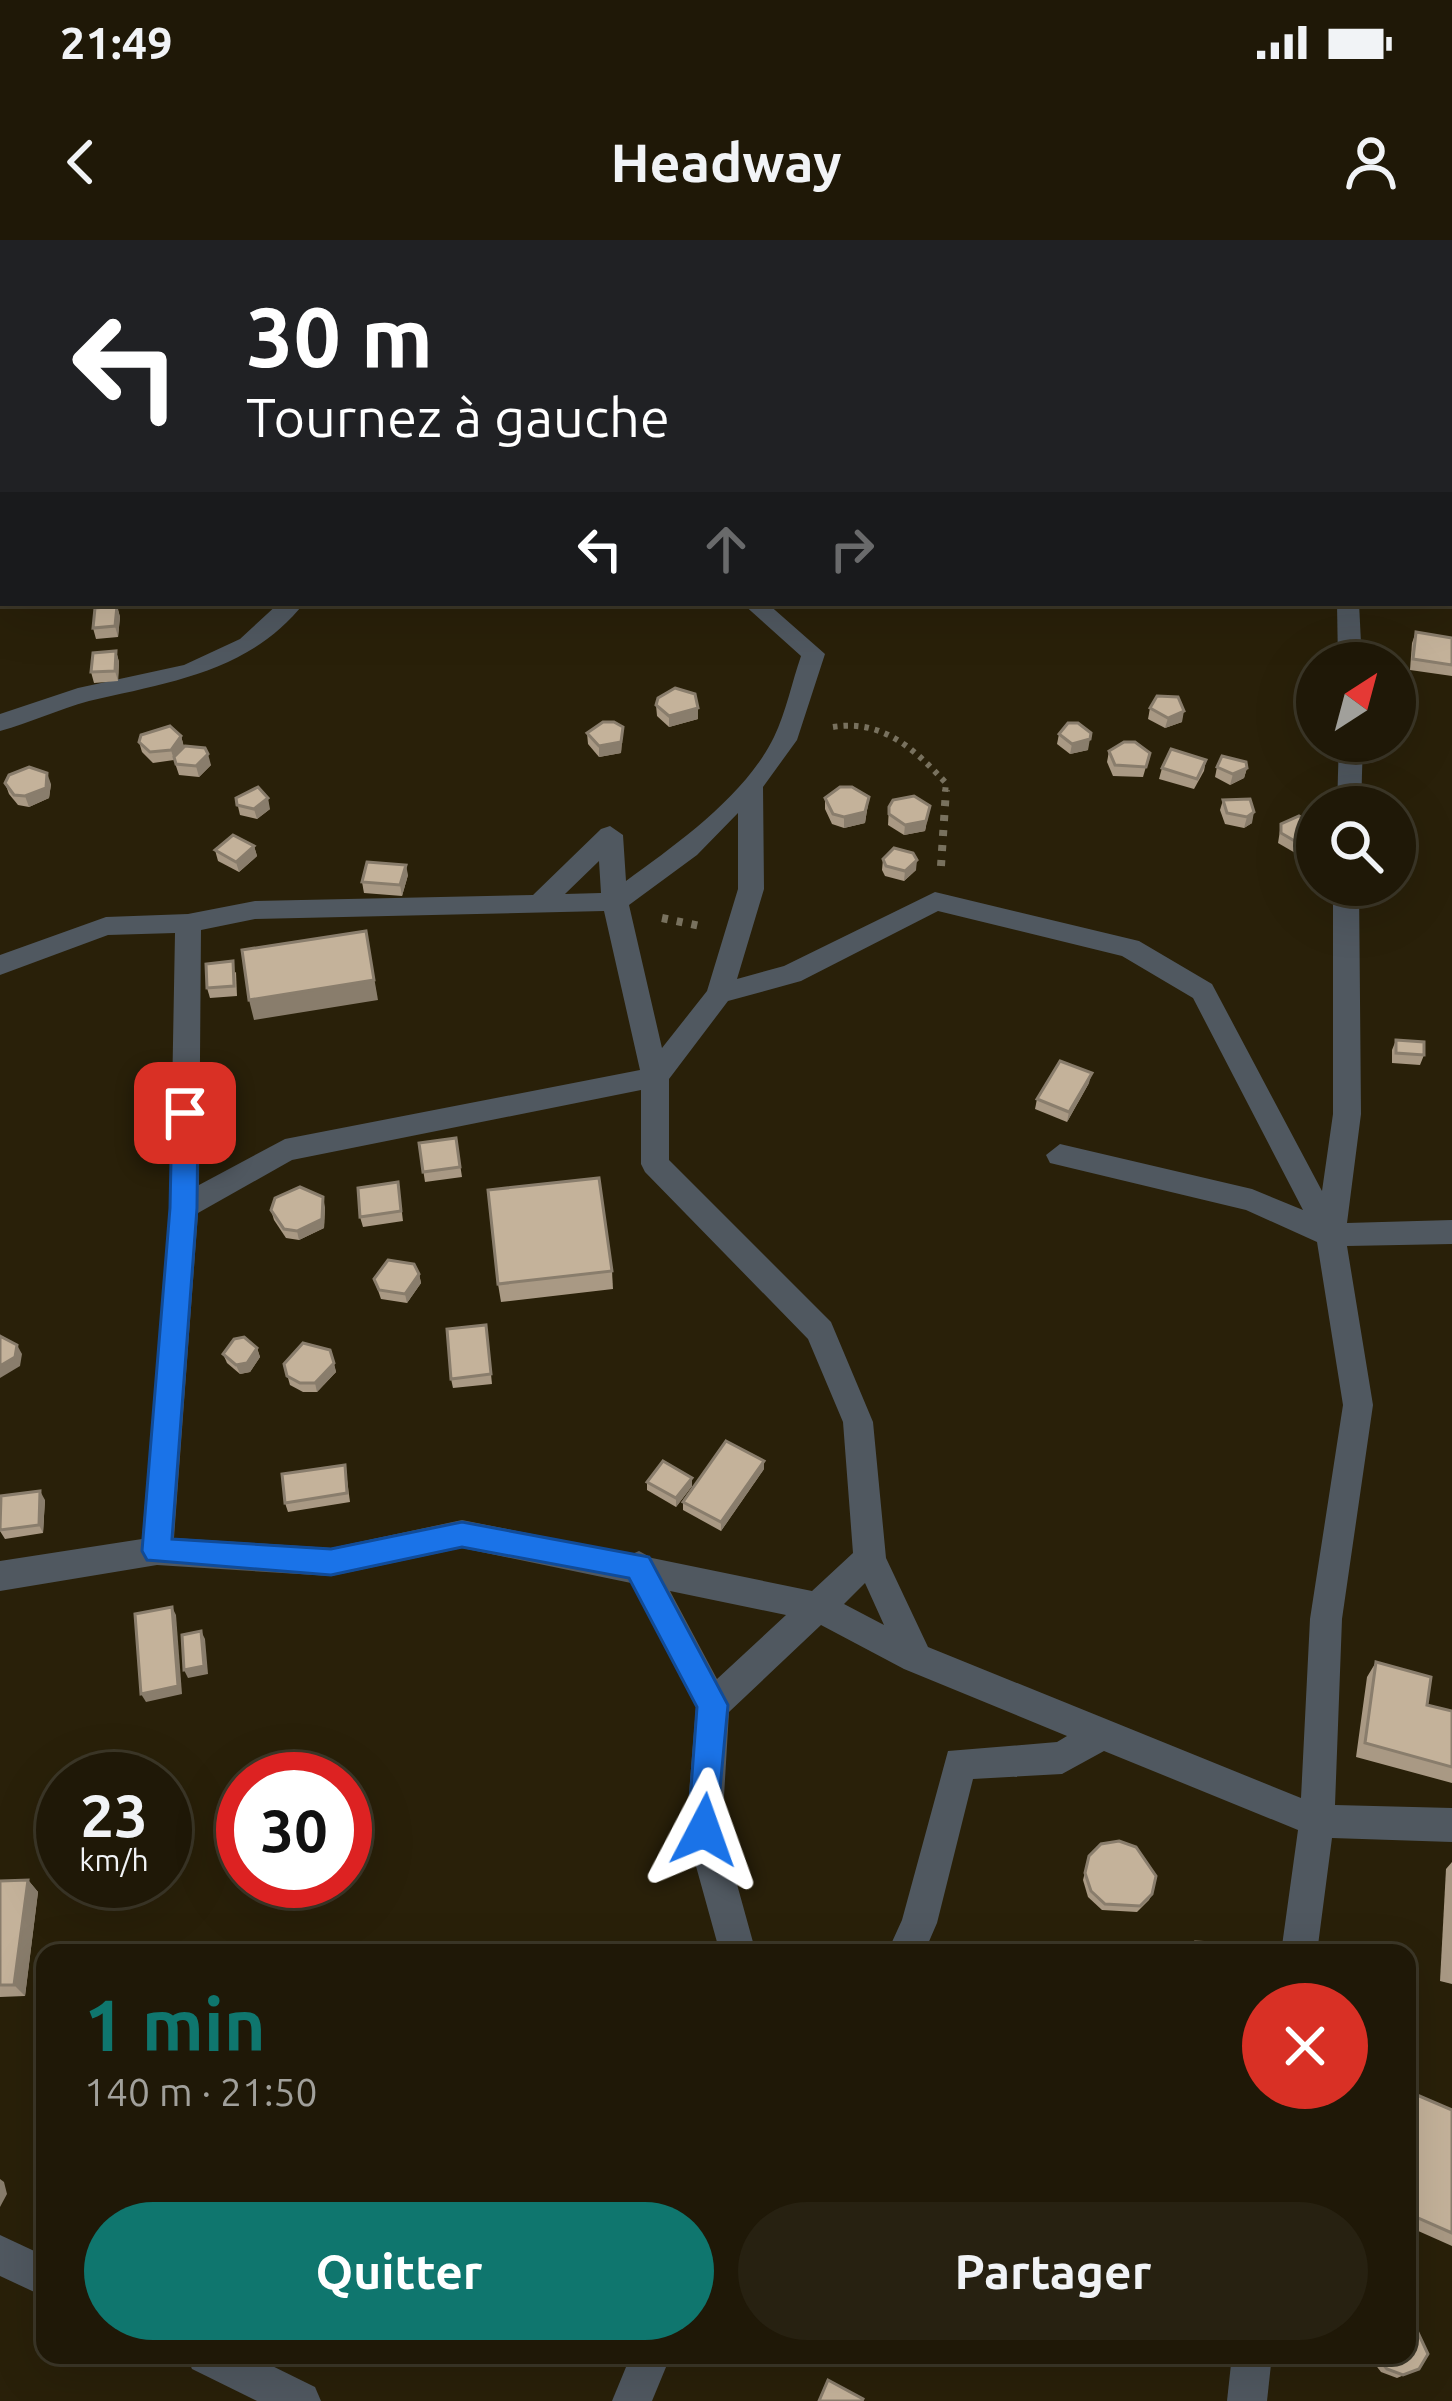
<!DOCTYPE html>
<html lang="fr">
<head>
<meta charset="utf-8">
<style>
	body { margin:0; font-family:Ubuntu,sans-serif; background:#272111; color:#f1f3f6; height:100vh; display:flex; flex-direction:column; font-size:45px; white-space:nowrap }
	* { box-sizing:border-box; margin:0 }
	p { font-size:39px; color:#a1a09b }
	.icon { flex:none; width:66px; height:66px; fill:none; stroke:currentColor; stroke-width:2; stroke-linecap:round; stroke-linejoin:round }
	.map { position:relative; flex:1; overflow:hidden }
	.drawer { position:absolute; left:36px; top:1704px; width:1380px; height:420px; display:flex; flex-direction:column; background:#1f1807; border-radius:24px; box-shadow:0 12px 48px #0002,0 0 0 3px #3c3728 }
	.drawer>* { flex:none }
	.top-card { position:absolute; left:0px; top:0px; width:1452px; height:366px; box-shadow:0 12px 48px #0002,0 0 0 3px #3c3728; background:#202124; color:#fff; overflow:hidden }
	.needle { width:78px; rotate:36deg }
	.fabs { position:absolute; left:1296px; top:402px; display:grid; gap:24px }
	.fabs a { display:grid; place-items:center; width:120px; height:120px; border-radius:50%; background:#1f1807; box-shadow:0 12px 48px #0002,0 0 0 3px #3c3728; font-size:60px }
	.speed { position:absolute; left:36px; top:1512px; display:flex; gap:24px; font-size:60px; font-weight:700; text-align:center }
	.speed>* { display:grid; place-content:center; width:156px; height:156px; border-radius:50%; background:#1f1807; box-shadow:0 12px 48px #0002,0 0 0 3px #3c3728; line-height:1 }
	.speed small { font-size:30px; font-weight:400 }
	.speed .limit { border:18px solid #d22; background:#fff; color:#111 }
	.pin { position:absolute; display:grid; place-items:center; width:102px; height:102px; color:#fff; margin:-51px; border-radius:24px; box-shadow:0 6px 18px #0006 }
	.me { position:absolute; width:132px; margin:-66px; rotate:4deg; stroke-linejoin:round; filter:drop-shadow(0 0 9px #0008) }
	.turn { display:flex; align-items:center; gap:42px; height:252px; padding:0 48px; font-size:54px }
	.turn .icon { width:156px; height:156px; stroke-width:2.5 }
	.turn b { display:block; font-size:84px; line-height:102px }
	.lanes { display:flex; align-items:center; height:114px; padding:0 48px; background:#0003; justify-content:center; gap:60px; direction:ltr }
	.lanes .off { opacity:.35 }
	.round { display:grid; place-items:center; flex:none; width:126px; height:126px; border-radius:63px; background:#272111 }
	.summary { display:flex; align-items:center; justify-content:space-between; height:204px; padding:0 48px }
	h1 { font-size:72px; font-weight:600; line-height:90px; color:#0f766e }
	.button { display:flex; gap:24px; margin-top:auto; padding:24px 48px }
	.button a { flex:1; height:138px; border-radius:72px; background:#0f766e; color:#fff; font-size:48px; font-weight:600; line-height:138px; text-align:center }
	.button a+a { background:#272111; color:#f1f3f6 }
	.status { display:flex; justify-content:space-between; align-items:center; height:84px; padding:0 60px; background:#1f1807; direction:ltr }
	.status svg { height:33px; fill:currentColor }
	header { display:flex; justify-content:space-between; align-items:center; height:156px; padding:0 48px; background:#1f1807; font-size:54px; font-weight:600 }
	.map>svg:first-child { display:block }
</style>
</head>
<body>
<div class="status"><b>21:49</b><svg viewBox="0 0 49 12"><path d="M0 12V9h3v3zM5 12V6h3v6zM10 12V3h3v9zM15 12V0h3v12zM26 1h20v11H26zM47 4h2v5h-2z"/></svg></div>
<header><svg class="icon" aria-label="back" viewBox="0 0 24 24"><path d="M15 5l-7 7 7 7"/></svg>Headway<svg class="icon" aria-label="person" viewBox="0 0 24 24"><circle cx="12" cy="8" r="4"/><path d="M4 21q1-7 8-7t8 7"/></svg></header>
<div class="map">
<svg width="1452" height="2161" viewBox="0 0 1452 2161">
	<rect width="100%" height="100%" fill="#292009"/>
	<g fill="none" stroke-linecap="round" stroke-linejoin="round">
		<path stroke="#78715e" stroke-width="6" stroke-dasharray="4.5 6" stroke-linecap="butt" d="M833,487C883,479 914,509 946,543L945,553"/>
		<g stroke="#78715e" stroke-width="8" stroke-dasharray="6 9" stroke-linecap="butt">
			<polyline points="941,626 946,550"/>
			<polyline points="662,678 700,686"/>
		</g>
		<g fill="#505860" fill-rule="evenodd">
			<rect x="128" y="0" width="20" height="3"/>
			<polygon points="459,0 479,0 480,3 460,3"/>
			<polygon points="780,0 804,0 778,3"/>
			<polygon points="968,0 990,0 992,3 970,3"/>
			<rect x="1362" y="0" width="20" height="3"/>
			<rect x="1449" y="4" width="3" height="12"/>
			<rect x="1449" y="159" width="3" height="14"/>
			<rect x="1449" y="197" width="3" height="12"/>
			<rect x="0" y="249" width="3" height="14"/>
			<path d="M279,363H304C250,432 169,442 89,461C59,469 30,483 0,491V474L78,448L184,425L240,399Z"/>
			<path d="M742,363H767L825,414L797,500L763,547L764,649L737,739L784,726L935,652L1139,701L1212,744L1322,951L1333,874V645H1359L1361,874L1347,983L1452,980V1004L1347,1006L1373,1165L1342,1379L1335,1565L1452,1568V1602L1332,1598L1317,1713H1281L1298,1590L1104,1511L1062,1534L973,1539L937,1683L924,1713H887L902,1680L948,1511L1057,1502L1067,1496L904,1429L821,1385L729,1472L722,1590L756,1713H720L686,1590L696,1467L631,1343L462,1308L331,1336L157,1325L0,1351V1321L142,1299L170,967L175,693L108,695L0,735V715L106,677L188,674L255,661L533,655L601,589L610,586L623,595L626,641C678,603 745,556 774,497C786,472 792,442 801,416ZM738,573V649L707,751L662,808L629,665L697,615ZM599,621L601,653L565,654ZM604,671L640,830L285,899L199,945L201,690L255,679ZM938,671L1122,716L1193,758L1303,970L1252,949L1060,904L1046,915L1050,923L1246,970L1317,1002L1343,1165L1310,1379L1301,1558L928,1407L886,1318L873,1182L831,1082L669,920V839L728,761L801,741ZM641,850V924L645,932L808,1099L843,1182L853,1313L812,1351L652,1318L639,1311L632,1314L462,1280L331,1308L174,1298L198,973L292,920ZM865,1343L884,1385L844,1364ZM670,1351L786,1375L717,1439Z"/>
			<polygon points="1337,363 1359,363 1362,423 1338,423"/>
			<polygon points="1339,501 1363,501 1361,567 1337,567"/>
			<polygon points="0,1995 45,2016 45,2057 0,2036"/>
			<polygon points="186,2115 250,2115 315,2147 321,2161 257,2161 192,2129"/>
			<polygon points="631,2115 671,2115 652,2161 612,2161"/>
			<polygon points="1232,2115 1272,2115 1267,2161 1227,2161"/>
		</g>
	</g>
	<g fill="#a99984">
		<rect x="0" y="97" width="3" height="68"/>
		<polygon points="117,366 120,377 118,397 96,399 93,388"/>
		<polygon points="1416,392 1452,398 1452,436 1410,430 1412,403"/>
		<polygon points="116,411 119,422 118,441 94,443 91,432"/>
		<polygon points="656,465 698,479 669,487 657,476"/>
		<polygon points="1150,468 1182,482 1165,488 1148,479"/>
		<polygon points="623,487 621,513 599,517 588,504 587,493"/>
		<polygon points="1059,494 1088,510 1070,514 1057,504"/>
		<polygon points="181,496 184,507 211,525 199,537 179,535 174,520 153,523 142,512 139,502"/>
		<polygon points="1109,511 1150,513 1143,537 1113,536 1107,522"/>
		<polygon points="1206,520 1204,531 1194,549 1159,539 1162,528"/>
		<polygon points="1217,527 1247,528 1244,538 1230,545 1215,537"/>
		<polygon points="5,543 51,544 49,558 29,567 18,565 9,554"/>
		<polygon points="869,557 865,583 844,588 832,584 825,569 825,558"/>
		<polygon points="236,558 270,569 257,579 240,575"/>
		<polygon points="1250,559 1252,583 1244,588 1225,584 1220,570 1223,560"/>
		<polygon points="930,566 925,591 904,595 888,585 889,567"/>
		<polygon points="1281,584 1315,607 1297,614 1278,603"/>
		<polygon points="254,606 257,616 239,632 218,621 215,610"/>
		<polygon points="883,619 916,630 904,641 885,636 882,630"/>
		<polygon points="408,635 402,656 364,653 362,642"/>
		<polygon points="236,732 237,756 210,758 207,748"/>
		<polygon points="1396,800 1424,815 1420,825 1392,823 1392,810"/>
		<polygon points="1089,843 1067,882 1035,869 1037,859"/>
		<polygon points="456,898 462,937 425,942 419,903"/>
		<polygon points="398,942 403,981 363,987 360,977"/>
		<polygon points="325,967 324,988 299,1000 286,998 274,980 271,970"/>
		<polygon points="612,1031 613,1049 501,1062 498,1044"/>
		<polygon points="419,1034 421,1043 407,1063 381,1059 374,1039"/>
		<polygon points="486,1085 492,1144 453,1148 451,1139"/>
		<polygon points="257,1108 260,1117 250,1132 240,1134 227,1123 223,1114"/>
		<polygon points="330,1110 336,1132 317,1152 303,1152 290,1145 284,1124"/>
		<polygon points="345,1225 350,1262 288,1272 285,1263"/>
		<polygon points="764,1229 721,1291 683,1270 683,1262"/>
		<polygon points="647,1242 692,1246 676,1267 647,1250"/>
		<polygon points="1,1256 45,1260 43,1293 5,1299 0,1291"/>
		<polygon points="1376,1422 1427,1465 1452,1471 1452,1543 1356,1517 1367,1437"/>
		<polygon points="1089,1616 1152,1654 1149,1660 1137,1672 1102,1670 1088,1657 1083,1640"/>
		<polygon points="1452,1622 1452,1744 1440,1741 1446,1629"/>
		<polygon points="28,1640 38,1652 25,1756 0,1757 0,1641"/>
		<polygon points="1410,1852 1452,1870 1452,2006 1407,1986 1407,1854"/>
		<polygon points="1368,2115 1407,2115 1419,2129 1397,2138 1381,2132"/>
	</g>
	<g fill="#897d6c">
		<polygon points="422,0 436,0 437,3 415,3"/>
		<polygon points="117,366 120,377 118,397 115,386"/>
		<polygon points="116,411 119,422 118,441 115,431"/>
		<polygon points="698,468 698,479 669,487 669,476"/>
		<polygon points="1184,471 1182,482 1165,488 1168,478"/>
		<polygon points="623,487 621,513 599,517 599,506"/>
		<polygon points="181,496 184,507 174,520 171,510"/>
		<polygon points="1090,499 1088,510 1070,514 1072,504"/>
		<polygon points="208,514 211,525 199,537 196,526"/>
		<polygon points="1247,528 1244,538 1230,545 1233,534"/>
		<polygon points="47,533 51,544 49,558 29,567 25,556"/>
		<polygon points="869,557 865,583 844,588 844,577"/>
		<polygon points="268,558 270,569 257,579 254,569"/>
		<polygon points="930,566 925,591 904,595 905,585"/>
		<polygon points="1254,572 1252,583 1244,588 1247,577"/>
		<polygon points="1317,597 1315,607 1297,614 1300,604"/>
		<polygon points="254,606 257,616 239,632 236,622"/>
		<polygon points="917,620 916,630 904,641 905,631"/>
		<polygon points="406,625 408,635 402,656 400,645"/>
		<polygon points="366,691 378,760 254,780 249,760"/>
		<polygon points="1092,833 1089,843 1067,882 1069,872"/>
		<polygon points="323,957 325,967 324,988 299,1000 297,991"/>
		<polygon points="419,1034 421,1043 407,1063 405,1054"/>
		<polygon points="17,1105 22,1114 20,1126 0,1138 0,1126"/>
		<polygon points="257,1108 260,1117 250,1132 240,1134 236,1125"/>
		<polygon points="334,1123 336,1132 317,1152 315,1143"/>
		<polygon points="764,1221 764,1229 721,1291 721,1282"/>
		<polygon points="692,1238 692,1246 676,1267 676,1258"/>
		<polygon points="40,1251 45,1260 43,1293 39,1285"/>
		<polygon points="172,1367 176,1375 182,1454 146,1462 141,1454"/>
		<polygon points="201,1391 205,1399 208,1434 188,1438 184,1430"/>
		<polygon points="28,1640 38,1652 25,1756 14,1745"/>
		<polygon points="0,1939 4,1942 7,1954 0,1967"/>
	</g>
	<g fill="#c4b29a" stroke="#897d6c" stroke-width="3">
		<rect x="303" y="0" width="65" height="3"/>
		<polygon points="596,0 636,0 637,3 597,3"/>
		<rect x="0" y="44" width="3" height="28"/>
		<rect x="0" y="97" width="3" height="47"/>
		<polygon points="3,304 3,332 0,332 0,325"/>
		<polygon points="117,366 115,386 93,388 95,368"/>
		<polygon points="1416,392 1452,398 1452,425 1413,419"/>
		<polygon points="116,411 115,431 91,432 93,413"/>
		<polygon points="675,448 695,454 698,468 669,476 656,465 658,458"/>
		<polygon points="1157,456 1178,457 1184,471 1168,478 1150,468"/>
		<polygon points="603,482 614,482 623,487 621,502 599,506 587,493"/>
		<polygon points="1068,483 1078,483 1091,493 1090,499 1072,504 1059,494"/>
		<polygon points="170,486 181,496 171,510 150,512 139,502 141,495"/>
		<polygon points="1124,502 1135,502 1150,513 1146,527 1115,525 1109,511"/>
		<polygon points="185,506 205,508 208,514 196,526 176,524 174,517"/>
		<polygon points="1171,509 1206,520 1197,539 1162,528"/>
		<polygon points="1222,516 1246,522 1247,528 1233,534 1217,527"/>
		<polygon points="29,527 47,533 46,548 25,556 14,555 5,543 9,535"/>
		<polygon points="258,547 268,558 254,569 237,565 236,558"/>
		<polygon points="840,547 852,547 869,557 865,572 844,577 833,574 825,558"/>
		<polygon points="914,556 930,566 926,581 905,585 889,574 889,567 893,560"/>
		<polygon points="1250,559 1254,572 1247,577 1227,573 1223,560"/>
		<polygon points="1299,576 1317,587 1317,597 1300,604 1281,593 1281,584"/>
		<polygon points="233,595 254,606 236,622 215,610"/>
		<polygon points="894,608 913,613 917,620 905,631 886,626 883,619"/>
		<polygon points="367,622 406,625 400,645 362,642"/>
		<polygon points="366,691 374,740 249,760 242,710"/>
		<polygon points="233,721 234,746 207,748 206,724"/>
		<polygon points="1396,800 1424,802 1424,815 1396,813"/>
		<polygon points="1060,821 1092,833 1069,872 1037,859"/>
		<polygon points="456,898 460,927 423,932 419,903"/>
		<polygon points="599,938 612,1031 498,1044 488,950"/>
		<polygon points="398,942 401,971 360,977 358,948"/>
		<polygon points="300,947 323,957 322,979 297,991 284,989 271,970 275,958"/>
		<polygon points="388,1020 414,1024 419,1034 405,1054 379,1050 374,1039"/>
		<polygon points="486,1085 491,1134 451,1139 447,1089"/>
		<polygon points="0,1096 17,1105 15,1117 0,1126"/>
		<polygon points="244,1097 257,1108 247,1123 236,1125 223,1114 234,1099"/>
		<polygon points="303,1103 330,1110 334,1123 315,1143 300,1143 287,1136 284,1124"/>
		<polygon points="726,1201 764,1221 721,1282 683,1262"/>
		<polygon points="663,1221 692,1238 676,1258 647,1242"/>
		<polygon points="345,1225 347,1253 285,1263 282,1234"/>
		<polygon points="40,1251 39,1285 0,1290 1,1256"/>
		<polygon points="172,1367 178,1446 141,1454 135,1374"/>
		<polygon points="201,1391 204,1426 184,1430 182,1395"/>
		<polygon points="1376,1422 1431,1437 1427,1465 1452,1471 1452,1527 1365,1503"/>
		<polygon points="1119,1601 1136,1607 1156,1636 1152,1654 1140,1666 1105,1664 1091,1651 1085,1633 1089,1616 1101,1604"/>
		<polygon points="28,1640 14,1745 0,1745 0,1641"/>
		<polygon points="1195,1702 1213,1703 1228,1713 1181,1713"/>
		<polygon points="1127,1706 1148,1710 1151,1713 1108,1713"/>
		<polygon points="1410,1852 1452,1870 1452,1993 1407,1973 1407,1863"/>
		<polygon points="1407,2078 1412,2080 1428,2114 1419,2129 1403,2135 1387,2129 1375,2115 1407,2115"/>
		<polygon points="828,2140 863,2159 862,2161 819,2161"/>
	</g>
	<polygon fill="#1a73e8" stroke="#114b97" stroke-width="3" points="185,863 198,873 197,968 172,1299 331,1309 462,1282 649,1317 728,1465 715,1601 704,1606 693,1601 688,1590 697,1467 629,1338 462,1307 331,1335 147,1320 142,1311 170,968 172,873"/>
</svg>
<div class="fabs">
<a><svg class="needle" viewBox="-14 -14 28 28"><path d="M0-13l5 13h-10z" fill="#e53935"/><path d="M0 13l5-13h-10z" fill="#a1a09b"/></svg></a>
<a><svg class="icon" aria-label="search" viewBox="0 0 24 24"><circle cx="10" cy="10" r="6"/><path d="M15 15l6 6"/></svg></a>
</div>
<div class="speed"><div>23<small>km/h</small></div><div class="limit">30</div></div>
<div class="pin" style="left:185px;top:873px;background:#d93025"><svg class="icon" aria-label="arrive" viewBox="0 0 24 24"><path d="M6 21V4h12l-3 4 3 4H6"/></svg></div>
<svg class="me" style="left:704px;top:1590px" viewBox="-20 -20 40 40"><path d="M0-17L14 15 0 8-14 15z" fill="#1a73e8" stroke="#fff" stroke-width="4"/></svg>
<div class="top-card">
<div class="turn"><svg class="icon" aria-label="left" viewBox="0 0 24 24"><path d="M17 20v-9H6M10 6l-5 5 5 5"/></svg><div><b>30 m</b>Tournez à gauche</div></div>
<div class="lanes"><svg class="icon" aria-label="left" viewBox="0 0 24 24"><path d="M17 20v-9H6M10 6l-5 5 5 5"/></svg><svg class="icon off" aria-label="ahead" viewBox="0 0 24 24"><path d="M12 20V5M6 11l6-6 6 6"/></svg><svg class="icon off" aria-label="right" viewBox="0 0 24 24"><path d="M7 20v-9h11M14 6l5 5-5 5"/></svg></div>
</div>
<section class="drawer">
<div class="summary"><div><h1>1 min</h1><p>140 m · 21:50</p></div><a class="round" style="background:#d93025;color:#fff"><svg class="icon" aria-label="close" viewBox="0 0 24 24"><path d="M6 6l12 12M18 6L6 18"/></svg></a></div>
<div class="button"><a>Quitter</a><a>Partager</a></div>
</section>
</div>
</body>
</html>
